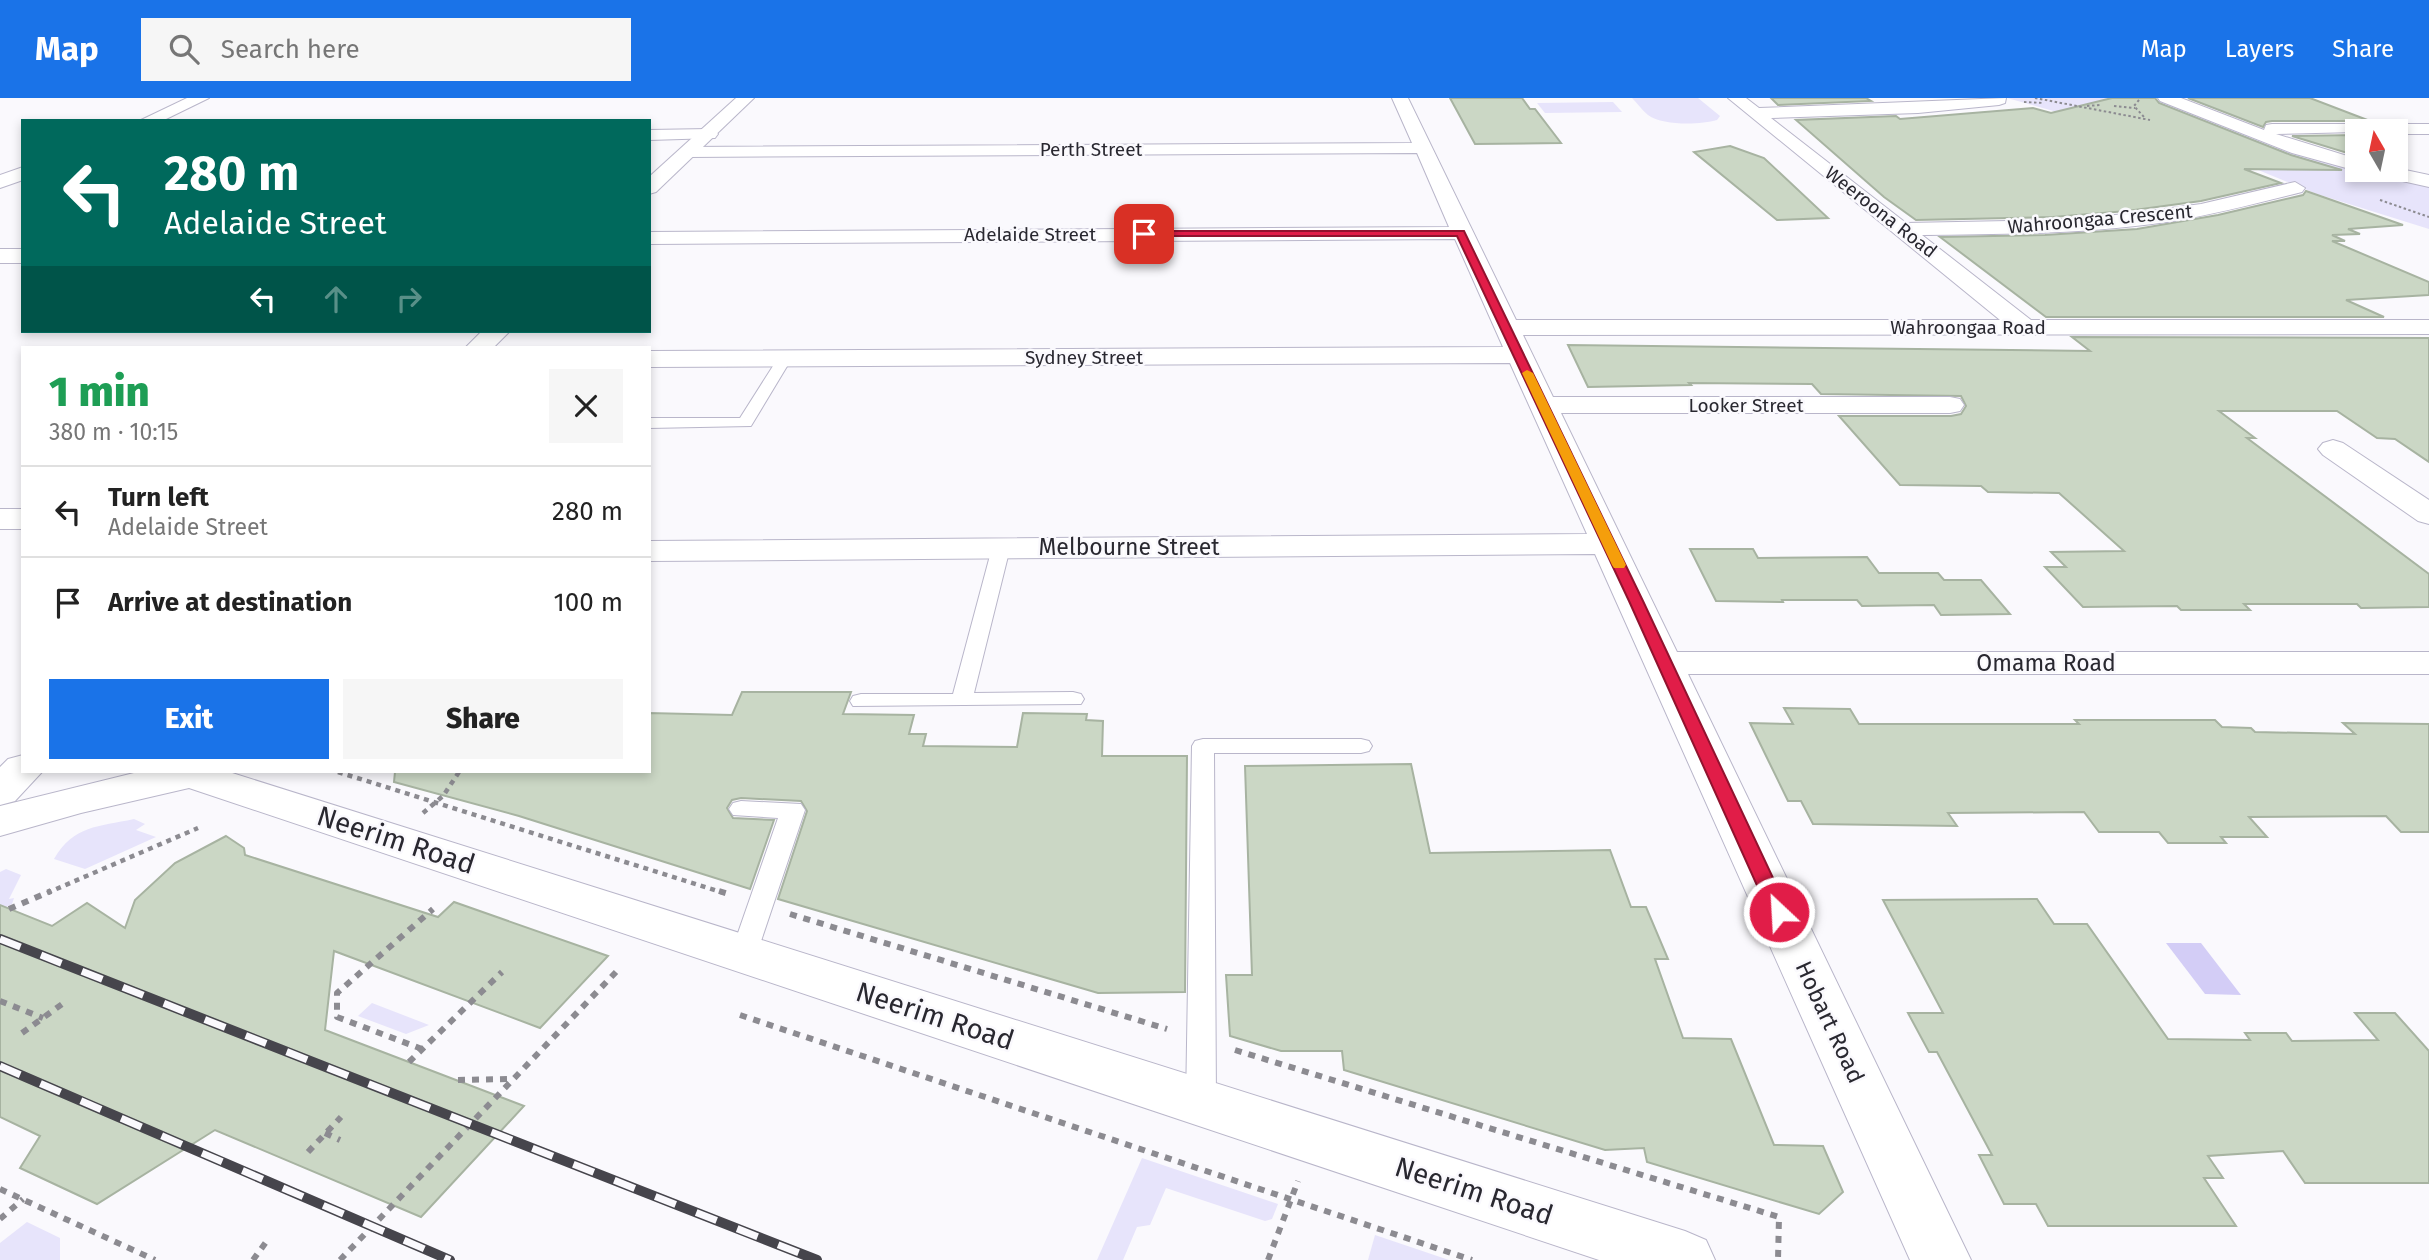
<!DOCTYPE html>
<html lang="en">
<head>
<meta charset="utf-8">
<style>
	body { margin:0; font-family:"Fira Sans",sans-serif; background:#f6f6f6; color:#222; height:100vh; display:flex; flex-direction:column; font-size:26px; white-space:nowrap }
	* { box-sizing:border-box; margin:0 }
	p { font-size:23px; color:#767676 }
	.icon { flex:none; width:38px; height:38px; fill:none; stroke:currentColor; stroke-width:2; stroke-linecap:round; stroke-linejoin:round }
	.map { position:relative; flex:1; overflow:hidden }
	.drawer { position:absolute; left:21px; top:248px; width:630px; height:427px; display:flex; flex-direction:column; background:#fff; border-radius:0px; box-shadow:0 4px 10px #0003 }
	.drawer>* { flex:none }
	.banner { position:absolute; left:21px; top:21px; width:630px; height:214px; border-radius:0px; box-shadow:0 4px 10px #0003; background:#00695c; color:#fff; overflow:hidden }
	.needle { width:46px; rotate:351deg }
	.tools { position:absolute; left:2345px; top:21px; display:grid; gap:14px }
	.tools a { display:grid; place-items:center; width:63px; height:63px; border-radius:0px; background:#fff; box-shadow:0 4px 10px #0003; font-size:35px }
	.pin { position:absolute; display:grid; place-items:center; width:60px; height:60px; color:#fff; margin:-30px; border-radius:14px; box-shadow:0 4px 10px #0006 }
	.me { position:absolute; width:77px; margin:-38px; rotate:335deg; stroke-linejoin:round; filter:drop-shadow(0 0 5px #0008) }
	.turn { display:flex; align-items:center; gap:24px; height:147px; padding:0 28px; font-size:32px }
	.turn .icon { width:91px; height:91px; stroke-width:2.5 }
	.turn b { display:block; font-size:49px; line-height:60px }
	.lanes { display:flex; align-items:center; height:66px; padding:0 28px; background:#0003; justify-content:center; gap:35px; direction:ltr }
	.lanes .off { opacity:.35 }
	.round { display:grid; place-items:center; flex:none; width:74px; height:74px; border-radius:0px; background:#f6f6f6 }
	.summary { display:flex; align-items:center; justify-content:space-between; height:119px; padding:0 28px }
	h1 { font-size:42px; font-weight:800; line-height:52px; color:#1e9e55 }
	.primary-button { display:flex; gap:14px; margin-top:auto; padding:14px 28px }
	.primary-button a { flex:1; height:80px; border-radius:0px; background:#1a73e8; color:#fff; font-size:28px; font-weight:800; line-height:80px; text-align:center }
	.primary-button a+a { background:#f6f6f6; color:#222 }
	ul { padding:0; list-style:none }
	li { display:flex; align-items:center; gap:21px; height:91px; padding:0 28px; border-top:2px solid #e0e0e0 }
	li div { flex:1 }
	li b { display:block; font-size:26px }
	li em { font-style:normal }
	header { display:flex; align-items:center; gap:42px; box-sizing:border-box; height:98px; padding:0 35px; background:#1a73e8; color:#fff }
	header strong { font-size:33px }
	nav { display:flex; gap:38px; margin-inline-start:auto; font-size:24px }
	.search { width:490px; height:63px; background:#f6f6f6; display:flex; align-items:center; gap:18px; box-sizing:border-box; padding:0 24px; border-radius:0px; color:#767676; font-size:26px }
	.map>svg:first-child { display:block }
</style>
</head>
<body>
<header>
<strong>Map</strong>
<div class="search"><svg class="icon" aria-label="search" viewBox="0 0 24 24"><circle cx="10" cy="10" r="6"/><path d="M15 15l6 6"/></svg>Search here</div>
<nav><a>Map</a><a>Layers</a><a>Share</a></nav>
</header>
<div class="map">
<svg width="2429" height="1162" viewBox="0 0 2429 1162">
	<rect width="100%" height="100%" fill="#faf9fd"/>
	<g fill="#e7e4fb">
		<path d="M1632,0H1698L1720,18L1717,22C1700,27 1663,28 1648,17C1642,12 1637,5 1632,0Z"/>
		<polygon points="2007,0 2152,0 2287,53 2357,69 2357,72 2429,86 2429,131 2317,96 2246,67"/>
		<polygon points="1613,4 1622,14 1545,15 1537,5"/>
		<path d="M134,721L145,726L136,732L156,739L85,771L54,761C74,727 98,729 134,721Z"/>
		<polygon points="6,771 21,777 9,801 14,800 12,806 0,812 0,774"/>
		<polygon points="372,905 429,927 406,936 358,918"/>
		<polygon points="1142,1060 1278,1106 1272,1121 1265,1123 1166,1090 1150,1127 1137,1129 1123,1162 1097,1162"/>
		<polygon points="27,1124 60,1140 60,1162 0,1162 0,1145"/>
		<polygon points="1375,1137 1449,1162 1368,1162"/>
	</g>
	<polygon fill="#d3cdf6" points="2166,845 2201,845 2241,897 2205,896"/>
	<g fill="#cbd7c5" stroke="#a7b3a1" stroke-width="2">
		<polygon points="1450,0 1522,0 1530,11 1535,11 1561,45 1475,46"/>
		<polygon points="1771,0 1866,0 1871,3 1778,7"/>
		<polygon points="2112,0 2155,0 2159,5 2291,57 2342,72 2244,71 2281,85 2201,103 2127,113 2053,119 1916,122 1884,99 1796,22 1896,18 1900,21 2033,10 2051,15"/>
		<polygon points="2188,0 2310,0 2370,23 2272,23 2266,24 2263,29"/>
		<polygon points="2357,37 2357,58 2292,38"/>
		<polygon points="1730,48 1764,60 1828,120 1777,122 1694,54"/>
		<polygon points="2306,93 2403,127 2348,131 2360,136 2332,137 2345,143 2332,143 2429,184 2429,197 2346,202 2384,219 2046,219 1940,139 2045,137 2137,131 2218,117 2303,97"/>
		<polygon points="2072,239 2429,240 2429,364 2395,341 2377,340 2337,313 2219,313 2255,340 2247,340 2429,476 2429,509 2361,510 2357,506 2244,506 2250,512 2181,512 2177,508 2083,509 2045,469 2066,469 2051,454 2124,453 2059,395 1988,394 1981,388 1900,387 1839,318 1951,318 1961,316 1966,308 1961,298 1821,296 1812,286 1689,285 1691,287 1588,289 1568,247 2090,253"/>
		<polygon points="1690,451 1753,451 1758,460 1867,459 1879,475 1938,475 1944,482 1981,482 2010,516 1941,517 1934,507 1862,508 1857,502 1782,502 1783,504 1716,503"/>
		<polygon points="742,594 851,594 843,616 914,617 909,636 926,636 923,648 1017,649 1023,615 1087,616 1086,622 1103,623 1102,658 1187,658 1185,894 1098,895 778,801 807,713 801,703 741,700 732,702 727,710 733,720 774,722 750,791 519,718 394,684 395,674 649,674 649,615 732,617"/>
		<polygon points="1784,610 1850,611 1859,626 2079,626 2075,622 2215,622 2222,629 2251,630 2255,634 2355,636 2343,625 2429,626 2429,734 2401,734 2386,718 2249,719 2267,739 2221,739 2226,745 2168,745 2159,734 2099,734 2084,714 1948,715 1957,728 1813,726 1801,703 1788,703 1750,625 1793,626"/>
		<polygon points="1411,666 1430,755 1610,752 1631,809 1646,809 1668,861 1655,861 1683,940 1731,941 1774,1047 1823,1048 1843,1094 1819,1116 1647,1064 1644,1050 1605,1052 1344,972 1342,953 1281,953 1230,938 1226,877 1252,877 1245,668"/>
		<polygon points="226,738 244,750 245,757 438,819 454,804 608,858 540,930 334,853 325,932 524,1008 421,1119 215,1032 97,1106 20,1070 40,1038 0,1019 0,807 52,828 87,805 125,830 135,802 175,765"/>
		<polygon points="2037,801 2054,826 2087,826 2168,941 2250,942 2245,935 2286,935 2292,943 2378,942 2355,915 2395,915 2429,953 2429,1085 2305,1085 2283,1053 2208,1058 2223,1080 2204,1080 2236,1128 2048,1128 2036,1106 2004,1106 1979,1057 1992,1057 1937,954 1929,954 1908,915 1943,915 1883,802"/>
	</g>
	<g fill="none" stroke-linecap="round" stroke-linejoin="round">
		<g stroke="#b9b6ca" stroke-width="2">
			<g id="lane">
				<polygon points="785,256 792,260 751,328 649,330 649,320 740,320 780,257"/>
				<polygon points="1001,445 1010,450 974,595 1073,594 1081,596 1084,601 1081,606 853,608 850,603 853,598 861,596 953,596 992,450"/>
				<polygon points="1203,641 1361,641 1369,643 1372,648 1369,653 1361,655 1214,655 1216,1005 1212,1014 1201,1018 1190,1014 1186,1005 1192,648 1195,643"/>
				<polygon points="741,703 801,706 805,712 757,855 753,862 744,865 735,862 731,855 778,720 733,717 729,711 733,705"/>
			</g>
		</g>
		<g stroke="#b9b6ca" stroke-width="2">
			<g id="street">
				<polygon points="187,0 209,0 162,23 139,23"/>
				<path d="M1392,0H1408L1516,222H2000L1728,0H1746L1759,10L2006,0L2005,5L1999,7L1918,15L1771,20L1906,125L2053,122L2127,116L2201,106L2295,84L2305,90L2302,94C2257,105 2212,117 2167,124C2086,136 2003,136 1922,137L2031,222H2429V236L1523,237L1553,299H1950L1960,301L1964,307L1960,313L1950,315H1561L1677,554H2429V576H1688L1971,1162H1910L1595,456L649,463V443L1587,436L1510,265L649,269V253L1503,249L1455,141L649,146V134L1449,129L1417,55L688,59L679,54L688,49L1412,45Z"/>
				<polygon points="2158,0 2181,0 2264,32 2266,27 2272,26 2429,26 2429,36 2396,36 2396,33 2276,36 2357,61 2357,72 2361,72 2357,73 2292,55 2160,3"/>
				<polygon points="709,31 715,32 718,36 715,40 649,42 649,32"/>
				<polygon points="23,69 23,82 0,90 0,77"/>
				<polygon points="2396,70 2429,77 2429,89 2371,76 2369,72"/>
				<rect x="0" y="151" width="23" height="14"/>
				<polygon points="2333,342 2343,345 2429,402 2429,426 2418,423 2323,357 2318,351 2323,345"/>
				<rect x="0" y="411" width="23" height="20"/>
			</g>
		</g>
		<g stroke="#b9b6ca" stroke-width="2">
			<g id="secondary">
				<polygon points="736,0 754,0 656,94 649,96 649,79"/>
				<polygon points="482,233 510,233 493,250 465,250"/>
				<polygon points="23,657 23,674 42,674 15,703 0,707 0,669 8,661"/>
				<polygon points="138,674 229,674 1685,1133 1706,1142 1715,1162 1599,1162 189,690 81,715 0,738 0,708"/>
			</g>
		</g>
		<g stroke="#8c8b91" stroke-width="2" stroke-dasharray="2.5 2.5" stroke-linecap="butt">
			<polyline points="2035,0 2150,22"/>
			<polyline points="2139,2 2134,8 2144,19"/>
			<polyline points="2024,4 2044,5"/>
			<polyline points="2087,8 2100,7"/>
			<polyline points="2114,8 2135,10"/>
			<polyline points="2380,102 2429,119"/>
		</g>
		<g stroke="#8c8b91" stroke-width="4.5" stroke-dasharray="5 5" stroke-linecap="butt">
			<polyline points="338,674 724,795"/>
			<polyline points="423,715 443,698 459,674"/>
			<polyline points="47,795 198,730"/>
		</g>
		<g stroke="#8c8b91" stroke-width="6" stroke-dasharray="7 7" stroke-linecap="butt">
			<polyline points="719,793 732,797"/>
			<polyline points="9,811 51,793"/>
			<polyline points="790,816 1167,931"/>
			<polyline points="0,903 43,920"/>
			<polyline points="740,917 1472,1162"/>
			<polyline points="22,935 65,904"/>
			<polyline points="422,951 337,919 337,895 433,811"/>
			<polyline points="1235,952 1779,1119 1778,1162"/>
			<polyline points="409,964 502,874"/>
			<polyline points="458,982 513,981"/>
			<polyline points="325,1035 340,1042"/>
			<polyline points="308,1054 341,1019"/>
			<polyline points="0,1091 155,1162"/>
			<polyline points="0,1121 23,1101"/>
			<polyline points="253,1162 269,1140"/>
			<polyline points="340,1162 616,874"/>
			<polyline points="1268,1162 1298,1083"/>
		</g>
		<use href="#lane" fill="#fff" fill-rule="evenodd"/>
		<use href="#street" fill="#fff" fill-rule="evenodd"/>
		<use href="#secondary" fill="#fff" fill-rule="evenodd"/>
		<g stroke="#46454c" stroke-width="10">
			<g id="rail">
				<polyline points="0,841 817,1162"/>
				<polyline points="0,968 450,1162"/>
			</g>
		</g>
		<use href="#rail" stroke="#faf9fd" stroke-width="7" stroke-dasharray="22" stroke-linecap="butt"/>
	</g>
	<polygon fill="#e11d48" stroke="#92132f" stroke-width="2" points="1144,133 1464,133 1643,503 1789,814 1786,819 1779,821 1772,819 1769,814 1629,503 1457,138 1141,138 1139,136"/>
	<polygon fill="#f59e0b" points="1527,272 1533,275 1626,467 1624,470 1614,470 1612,467 1522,275"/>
	<g text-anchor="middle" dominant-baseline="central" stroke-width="5" stroke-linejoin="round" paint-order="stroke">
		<g font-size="19" fill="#292830" stroke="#faf9fd">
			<text x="1091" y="51">Perth Street</text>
			<text transform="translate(1881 114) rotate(38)">Weeroona Road</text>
			<text transform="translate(2100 121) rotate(-5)">Wahroongaa Crescent</text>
			<text x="1030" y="136">Adelaide Street</text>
			<text x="1968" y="229">Wahroongaa Road</text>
			<text x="1084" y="259">Sydney Street</text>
			<text x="1746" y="307">Looker Street</text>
		</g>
		<g font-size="23" fill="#292830" stroke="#faf9fd">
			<text x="1129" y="449">Melbourne Street</text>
			<text x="2046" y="565">Omama Road</text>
			<text transform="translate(1830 924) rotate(65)">Hobart Road</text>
		</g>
		<g font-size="28" fill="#292830" stroke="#faf9fd">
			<text transform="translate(396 742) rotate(18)">Neerim Road</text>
			<text transform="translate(935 918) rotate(18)">Neerim Road</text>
			<text transform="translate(1474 1093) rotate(18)">Neerim Road</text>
		</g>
	</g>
</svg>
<div class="tools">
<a><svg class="needle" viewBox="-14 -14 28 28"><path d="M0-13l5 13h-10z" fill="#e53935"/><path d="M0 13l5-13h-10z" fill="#767676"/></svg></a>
</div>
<div class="pin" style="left:1144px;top:136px;background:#d93025"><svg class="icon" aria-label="arrive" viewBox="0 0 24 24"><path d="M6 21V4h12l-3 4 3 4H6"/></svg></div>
<svg class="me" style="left:1779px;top:814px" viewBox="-20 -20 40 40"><circle r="17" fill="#e11d48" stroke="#fff" stroke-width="3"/><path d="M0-11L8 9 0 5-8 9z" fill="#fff"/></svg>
<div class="banner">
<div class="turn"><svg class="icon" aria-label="left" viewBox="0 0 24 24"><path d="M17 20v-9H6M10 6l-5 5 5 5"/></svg><div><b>280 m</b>Adelaide Street</div></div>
<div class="lanes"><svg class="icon" aria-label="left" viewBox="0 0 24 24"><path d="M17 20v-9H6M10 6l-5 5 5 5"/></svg><svg class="icon off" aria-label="ahead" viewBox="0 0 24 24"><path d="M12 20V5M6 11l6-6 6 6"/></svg><svg class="icon off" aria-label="right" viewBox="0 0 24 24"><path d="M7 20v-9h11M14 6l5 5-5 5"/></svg></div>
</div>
<section class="drawer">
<div class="summary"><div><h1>1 min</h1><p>380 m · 10:15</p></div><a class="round"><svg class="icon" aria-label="close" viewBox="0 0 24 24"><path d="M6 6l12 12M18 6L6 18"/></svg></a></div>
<ul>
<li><svg class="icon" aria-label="left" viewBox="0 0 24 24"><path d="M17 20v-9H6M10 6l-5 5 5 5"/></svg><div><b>Turn left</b><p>Adelaide Street</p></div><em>280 m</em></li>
<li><svg class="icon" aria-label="arrive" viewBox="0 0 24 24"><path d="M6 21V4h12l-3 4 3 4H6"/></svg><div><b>Arrive at destination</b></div><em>100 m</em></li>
</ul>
<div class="primary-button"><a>Exit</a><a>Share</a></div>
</section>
</div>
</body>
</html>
